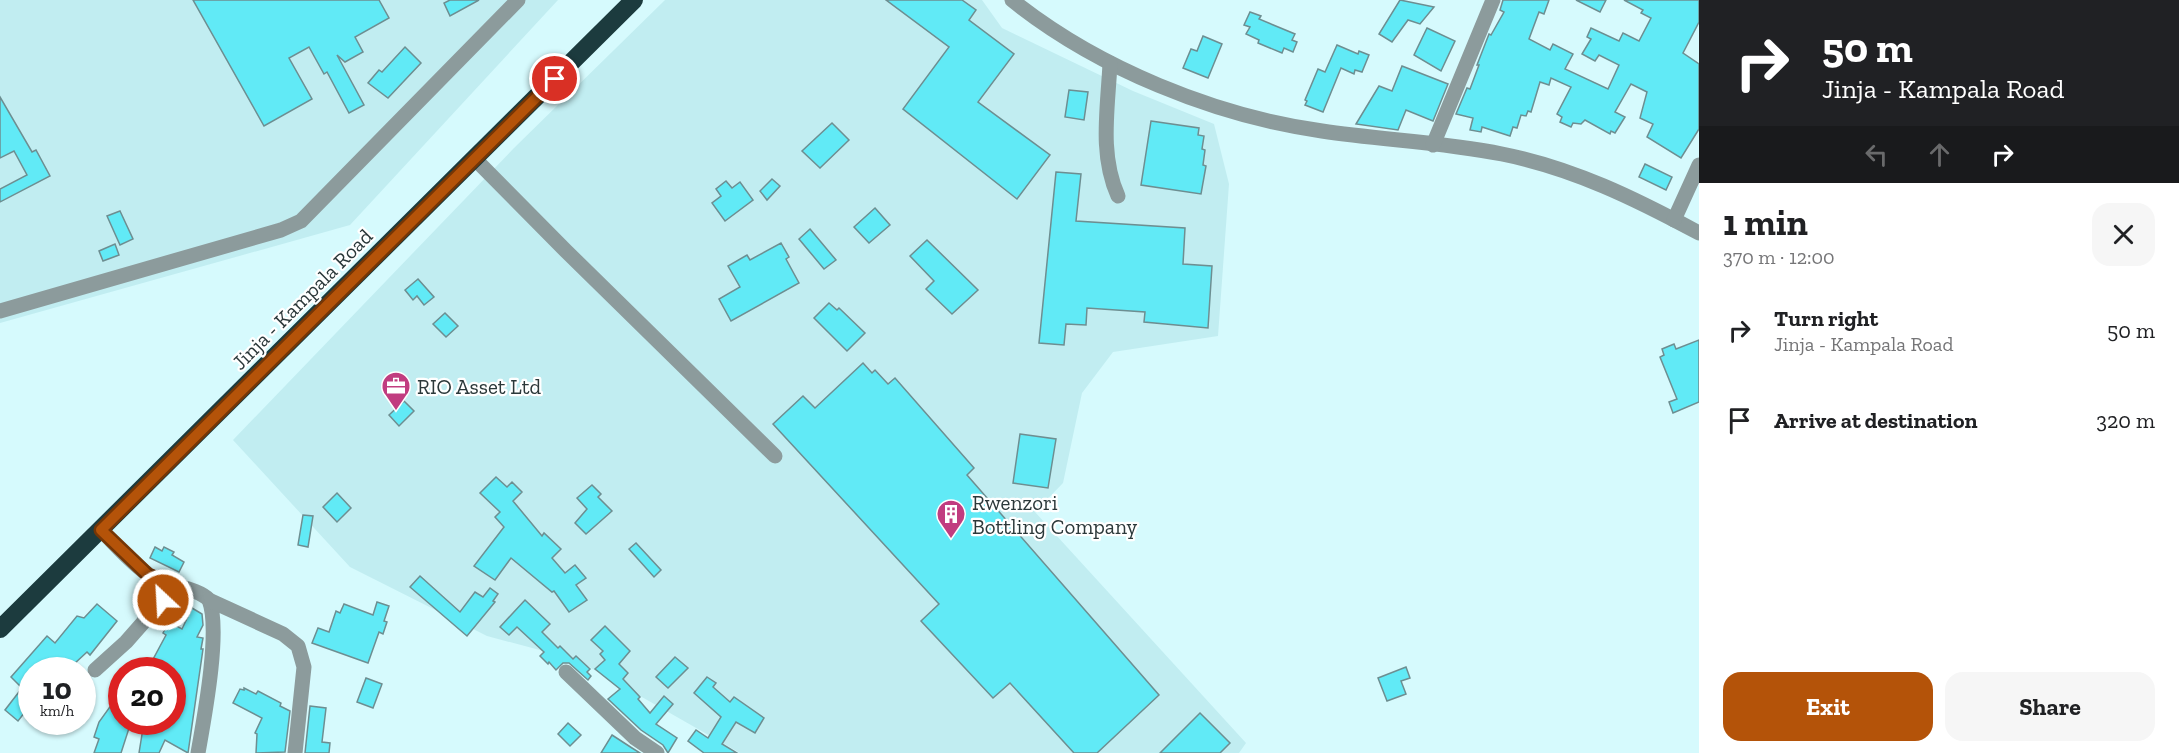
<!DOCTYPE html>
<html lang="en">
<head>
<meta charset="utf-8">
<style>
	body { margin:0; font-family:"Zilla Slab",serif; background:#f6f6f6; color:#202124; height:100vh; display:flex; flex-direction:column; font-size:22px; white-space:nowrap }
	* { box-sizing:border-box; margin:0 }
	p { font-size:20px; color:#757577 }
	.icon { flex:none; width:33px; height:33px; fill:none; stroke:currentColor; stroke-width:2; stroke-linecap:round; stroke-linejoin:round }
	.map { position:relative; flex:1; overflow:hidden }
	.drawer { display:flex; flex-direction:column; background:#fff; width:480px }
	.drawer>* { flex:none }
	.guide { background:#202124; color:#fff; overflow:hidden }
	.speed { position:absolute; left:18px; top:657px; display:flex; gap:12px; font-size:30px; font-weight:700; text-align:center }
	.speed>* { display:grid; place-content:center; width:78px; height:78px; border-radius:50%; background:#fff; box-shadow:0 2px 4px #0004; line-height:1 }
	.speed small { font-size:15px; font-weight:400 }
	.speed .limit { border:9px solid #d22; background:#fff; color:#111 }
	.pin { position:absolute; display:grid; place-items:center; width:51px; height:51px; color:#fff; margin:-26px; border:3px solid #fff; border-radius:50%; box-shadow:0 2px 6px #0007 }
	.me { position:absolute; width:66px; margin:-33px; rotate:335deg; stroke-linejoin:round; filter:drop-shadow(0 0 4px #0008) }
	.turn { display:flex; align-items:center; gap:21px; height:126px; padding:0 24px; font-size:27px }
	.turn .icon { width:78px; height:78px; stroke-width:2.5 }
	.turn b { display:block; font-size:42px; line-height:51px }
	.lanes { display:flex; align-items:center; height:57px; padding:0 24px; background:#0003; justify-content:center; gap:30px; direction:ltr }
	.lanes .off { opacity:.35 }
	.round { display:grid; place-items:center; flex:none; width:63px; height:63px; border-radius:18px; background:#f6f6f6 }
	.summary { display:flex; align-items:center; justify-content:space-between; height:102px; padding:0 24px }
	h1 { font-size:36px; font-weight:700; line-height:45px }
	.primary-button { display:flex; gap:12px; margin-top:auto; padding:12px 24px }
	.primary-button a { flex:1; height:69px; border-radius:18px; background:#b45309; color:#fff; font-size:24px; font-weight:700; line-height:69px; text-align:center }
	.primary-button a+a { background:#f6f6f6; color:#202124 }
	ul { padding:0; list-style:none }
	li { display:flex; align-items:center; gap:18px; height:90px; padding:0 24px }
	li div { flex:1 }
	li b { display:block; font-size:22px }
	li em { font-style:normal }
	main { display:flex; flex:1; min-height:0 }
	.map>svg:first-child { display:block }
</style>
</head>
<body>
<main>
<div class="map">
<svg width="1699" height="753" viewBox="0 0 1699 753">
	<rect width="100%" height="100%" fill="#d6fafd"/>
	<g fill="#c1edf1">
		<polygon points="0,0 558,0 350,225 0,323"/>
		<polygon points="665,0 982,0 1002,28 1133,91 1214,124 1229,184 1218,336 1113,352 1082,393 1063,483 1035,512 1246,743 1239,753 740,753 577,660 487,636 350,567 233,440 514,148"/>
	</g>
	<g fill="#61eaf6" stroke="#6d8e91" stroke-width="1.5">
		<polygon points="193,0 379,0 389,18 355,37 363,52 345,62 337,55 364,105 349,113 327,72 324,74 309,47 289,58 312,99 264,126"/>
		<polygon points="450,0 479,0 450,16 444,3"/>
		<polygon points="886,0 962,0 976,10 969,20 1014,54 978,102 1050,155 1017,199 903,109 949,47"/>
		<polygon points="1400,0 1434,7 1420,24 1408,20 1392,42 1379,34"/>
		<polygon points="1503,0 1549,0 1544,14 1539,12 1529,39 1550,50 1553,44 1573,54 1565,69 1608,89 1619,65 1599,55 1595,61 1582,54 1591,39 1587,37 1591,28 1619,41 1623,33 1639,41 1651,18 1641,13 1643,10 1624,0 1699,0 1699,22 1683,53 1699,64 1699,129 1681,158 1647,137 1653,124 1640,118 1647,92 1631,84 1615,112 1625,117 1615,133 1611,131 1610,134 1585,120 1581,124 1573,123 1571,127 1560,122 1562,117 1557,114 1571,87 1551,78 1549,85 1540,82 1531,112 1528,111 1526,116 1521,115 1517,128 1513,127 1510,136 1482,127 1481,132 1470,130 1473,118 1456,114 1467,88 1470,89 1479,65 1477,65 1489,34 1491,35 1504,12 1500,10"/>
		<polygon points="1576,0 1606,0 1600,12"/>
		<polygon points="1250,12 1261,16 1259,19 1295,34 1292,40 1297,42 1293,52 1284,48 1282,53 1258,43 1259,40 1246,34 1250,27 1244,25"/>
		<polygon points="1427,28 1455,41 1441,71 1414,55"/>
		<polygon points="1203,36 1222,44 1208,78 1183,68 1191,49 1197,51"/>
		<polygon points="1337,45 1358,54 1359,51 1369,55 1362,72 1355,70 1354,74 1341,68 1323,112 1305,105 1307,101 1305,100 1318,69 1325,72"/>
		<polygon points="405,47 421,63 388,98 368,83 379,70 382,72"/>
		<polygon points="1402,66 1448,84 1433,121 1406,110 1398,130 1356,124 1379,86 1392,91"/>
		<polygon points="1069,90 1088,92 1084,120 1065,117"/>
		<polygon points="0,97 32,152 36,150 50,176 0,202 0,189 27,175 14,151 0,158"/>
		<polygon points="1151,121 1199,128 1198,135 1204,136 1202,149 1205,150 1203,165 1206,166 1201,194 1141,185"/>
		<polygon points="832,123 849,140 820,168 802,151"/>
		<polygon points="1645,164 1672,177 1666,190 1639,177"/>
		<polygon points="1056,172 1081,174 1076,221 1185,228 1183,264 1212,266 1208,328 1144,322 1145,312 1087,308 1086,325 1066,324 1064,345 1039,343"/>
		<polygon points="772,179 780,186 767,200 760,191"/>
		<polygon points="726,181 732,188 740,182 753,200 725,221 712,203 721,196 716,189"/>
		<polygon points="875,208 890,225 869,243 854,227"/>
		<polygon points="120,211 133,239 120,245 107,216"/>
		<polygon points="810,229 836,260 824,269 799,239"/>
		<polygon points="927,240 978,290 952,314 926,289 934,281 910,256"/>
		<polygon points="781,243 789,257 786,259 799,283 731,321 719,299 740,287 728,266 747,255 750,260"/>
		<polygon points="115,244 119,255 103,261 99,251"/>
		<polygon points="418,279 434,297 424,305 417,296 413,300 405,290"/>
		<polygon points="829,303 837,310 839,308 865,333 847,351 814,318"/>
		<polygon points="445,313 458,326 446,337 433,324"/>
		<polygon points="1699,340 1699,402 1673,413 1669,402 1677,399 1660,357 1664,355 1662,349 1674,344 1676,349"/>
		<polygon points="863,363 872,373 875,370 888,384 895,378 974,468 967,475 1159,695 1097,753 1074,753 1010,683 993,698 921,621 939,604 773,424 803,396 815,408"/>
		<polygon points="404,401 414,411 399,426 389,415"/>
		<polygon points="1020,434 1056,439 1048,488 1013,483"/>
		<polygon points="496,477 507,487 512,482 522,492 513,501 542,536 544,533 561,549 552,558 565,573 575,565 586,578 576,585 587,600 569,612 554,591 552,592 511,558 495,580 474,566 504,527 495,517 500,512 480,493"/>
		<polygon points="592,485 601,494 598,497 612,511 586,534 575,523 587,509 577,498"/>
		<polygon points="337,493 351,508 337,522 323,507"/>
		<polygon points="303,515 313,516 308,547 298,545"/>
		<polygon points="636,543 661,570 654,577 629,549"/>
		<polygon points="155,547 162,551 164,547 174,552 172,555 184,562 179,572 150,558"/>
		<polygon points="420,576 460,612 475,592 483,597 490,588 498,594 493,601 495,602 467,636 410,587"/>
		<polygon points="525,600 550,624 542,632 558,648 560,646 573,659 576,656 590,669 587,672 591,676 588,680 569,663 563,663 556,670 549,662 548,664 540,656 544,652 517,627 509,635 500,627"/>
		<polygon points="377,602 389,606 384,621 387,622 383,634 379,632 368,663 312,643 318,628 329,632 336,611 340,613 344,604 373,615"/>
		<polygon points="97,604 117,621 90,655 87,652 74,664 73,662 65,670 32,670 32,703 18,721 5,710 22,688 11,677 47,636 55,643 77,616 84,618"/>
		<polygon points="192,608 202,614 203,625 197,637 203,638 201,649 203,649 188,753 165,740 159,753 139,753 144,722 172,722 172,670 160,670 150,665 166,635 163,633 169,622 182,629"/>
		<polygon points="605,626 630,651 619,664 628,673 623,679 640,697 638,699 650,713 664,696 673,704 656,724 677,738 668,753 663,745 641,730 608,699 620,689 595,669 605,660 600,654 603,651 591,640"/>
		<polygon points="675,657 688,668 668,688 656,677"/>
		<polygon points="1406,667 1410,678 1401,681 1406,694 1387,701 1378,678"/>
		<polygon points="707,677 716,683 713,687 730,702 734,697 764,718 755,733 736,722 722,744 737,753 704,753 688,741 696,730 708,738 721,717 694,693"/>
		<polygon points="366,678 382,684 373,708 357,702"/>
		<polygon points="244,688 256,694 258,691 281,703 280,706 290,711 285,752 256,753 257,734 255,733 262,718 233,703 240,689 244,690"/>
		<polygon points="122,690 122,722 131,722 121,753 94,753 99,739 94,737 99,722"/>
		<polygon points="310,706 326,708 322,742 330,743 329,753 305,753"/>
		<polygon points="1200,713 1230,743 1220,753 1160,753"/>
		<polygon points="568,723 581,735 570,746 558,734"/>
		<polygon points="612,735 632,748 640,753 601,753"/>
	</g>
	<g fill="none" stroke-linecap="round" stroke-linejoin="round">
		<g stroke="#8c9b9c" stroke-width="15">
			<path d="M1012,0C1097,68 1215,116 1322,131C1382,140 1443,142 1502,154C1573,168 1636,199 1699,233"/>
			<path d="M1110,63C1108,108 1099,154 1118,196"/>
			<polyline points="1433,145 1493,0"/>
			<polyline points="475,159 566,251 775,456"/>
			<polyline points="1674,220 1699,165"/>
			<polyline points="0,311 281,230 301,221 518,0"/>
			<path d="M101,530C115,544 133,565 149,575C165,586 197,587 209,600C221,630 204,719 198,753"/>
			<polyline points="209,600 283,634 298,646 304,667 295,753"/>
			<polyline points="95,670 126,642 163,600 162,581"/>
			<polyline points="566,672 635,738 657,753"/>
		</g>
		<polyline stroke="#1c3b3e" stroke-width="18" points="0,629 634,0"/>
	</g>
	<g fill="none" stroke-linecap="round" stroke-linejoin="round">
		<g stroke="#753606" stroke-width="15">
			<polyline id="route" points="163,600 162,581 148,575 101,530 555,79"/>
		</g>
		<use href="#route" stroke="#b45309" stroke-width="10"/>
	</g>
	<defs>
		<g id="office-pin" transform="scale(1.5)"><path d="M0 17L-7.5 6A9.5 9.5 0 1 1 7.5 6Z" fill="#c13c80" stroke="#fff"/><path d="M-6-3h4V-5.5h4V-3h4V5H-6ZM-1-4.5V-3h2v-1.5ZM-6 0V1H6V0Z" fill="#fff"/></g>
		<g id="building-pin" transform="scale(1.5)"><path d="M0 17L-7.5 6A9.5 9.5 0 1 1 7.5 6Z" fill="#c13c80" stroke="#fff"/><path d="M-4-6H4V6H1V3H-1V6H-4ZM-2.5-4.3h1.7v1.8h-1.7ZM.8-4.3h1.7v1.8H.8ZM-2.5-1h1.7V.8h-1.7ZM.8-1h1.7V.8H.8Z" fill="#fff"/></g>
	</defs>
	<g fill-rule="evenodd">
		<use href="#office-pin" x="396" y="386"/>
		<use href="#building-pin" x="951" y="514"/>
	</g>
	<g text-anchor="middle" dominant-baseline="central" stroke-width="4.5" stroke-linejoin="round" paint-order="stroke">
		<g font-size="21" fill="#2b383a" stroke="#fff">
			<text transform="translate(302 299) rotate(-45)">Jinja - Kampala Road</text>
		</g>
		<g font-size="21" fill="#2b383a" stroke="#fff" text-anchor="start">
			<text x="417" y="386">RIO Asset Ltd</text>
			<text x="972" y="502">Rwenzori<tspan x="972" dy="24">Bottling Company</tspan></text>
		</g>
	</g>
</svg>
<div class="speed"><div>10<small>km/h</small></div><div class="limit">20</div></div>
<div class="pin" style="left:555px;top:79px;background:#d93025"><svg class="icon" aria-label="arrive" viewBox="0 0 24 24"><path d="M6 21V4h12l-3 4 3 4H6"/></svg></div>
<svg class="me" style="left:163px;top:600px" viewBox="-20 -20 40 40"><circle r="17" fill="#b45309" stroke="#fff" stroke-width="3"/><path d="M0-11L8 9 0 5-8 9z" fill="#fff"/></svg>
</div>
<section class="drawer">
<div class="guide">
<div class="turn"><svg class="icon" aria-label="right" viewBox="0 0 24 24"><path d="M7 20v-9h11M14 6l5 5-5 5"/></svg><div><b>50 m</b>Jinja - Kampala Road</div></div>
<div class="lanes"><svg class="icon off" aria-label="left" viewBox="0 0 24 24"><path d="M17 20v-9H6M10 6l-5 5 5 5"/></svg><svg class="icon off" aria-label="ahead" viewBox="0 0 24 24"><path d="M12 20V5M6 11l6-6 6 6"/></svg><svg class="icon" aria-label="right" viewBox="0 0 24 24"><path d="M7 20v-9h11M14 6l5 5-5 5"/></svg></div>
</div>
<div class="summary"><div><h1>1 min</h1><p>370 m · 12:00</p></div><a class="round"><svg class="icon" aria-label="close" viewBox="0 0 24 24"><path d="M6 6l12 12M18 6L6 18"/></svg></a></div>
<ul>
<li><svg class="icon" aria-label="right" viewBox="0 0 24 24"><path d="M7 20v-9h11M14 6l5 5-5 5"/></svg><div><b>Turn right</b><p>Jinja - Kampala Road</p></div><em>50 m</em></li>
<li><svg class="icon" aria-label="arrive" viewBox="0 0 24 24"><path d="M6 21V4h12l-3 4 3 4H6"/></svg><div><b>Arrive at destination</b></div><em>320 m</em></li>
</ul>
<div class="primary-button"><a>Exit</a><a>Share</a></div>
</section>
</main>
</body>
</html>
